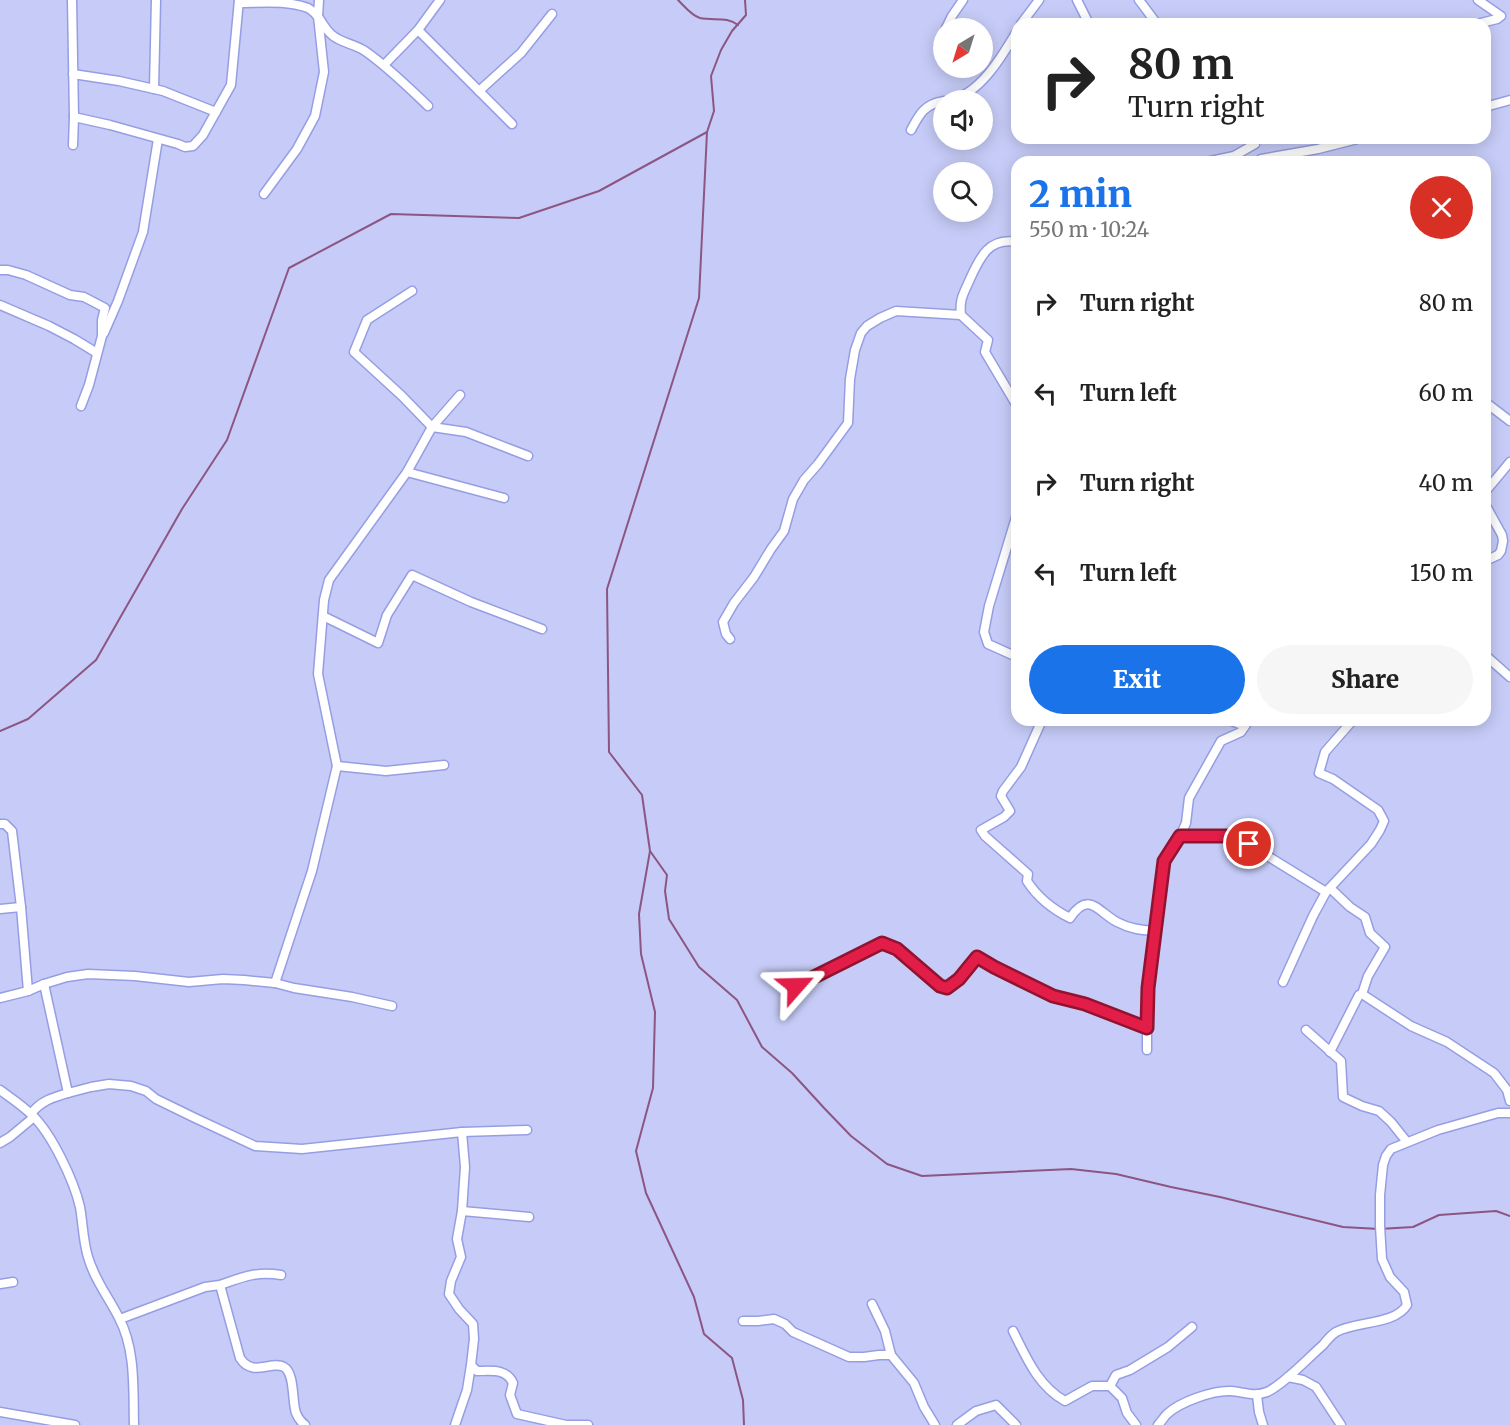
<!DOCTYPE html>
<html lang="en">
<head>
<meta charset="utf-8">
<style>
	body { margin:0; font-family:Merriweather,serif; background:#f6f6f6; color:#222; height:100vh; display:flex; flex-direction:column; font-size:22px; white-space:nowrap }
	* { box-sizing:border-box; margin:0 }
	p { font-size:20px; color:#767676 }
	.icon { flex:none; width:33px; height:33px; fill:none; stroke:currentColor; stroke-width:2; stroke-linecap:round; stroke-linejoin:round }
	.map { position:relative; flex:1; overflow:hidden }
	.details { position:absolute; left:1011px; top:156px; width:480px; height:570px; display:flex; flex-direction:column; background:#fff; border-radius:18px; box-shadow:0 3px 15px #0003 }
	.details>* { flex:none }
	.hud { position:absolute; left:1011px; top:18px; width:480px; height:126px; border-radius:18px; box-shadow:0 3px 15px #0003; background:#fff; color:#222; overflow:hidden }
	.needle { width:39px; rotate:218deg }
	.buttons { position:absolute; left:933px; top:18px; display:grid; gap:12px }
	.buttons a { display:grid; place-items:center; width:60px; height:60px; border-radius:50%; background:#fff; box-shadow:0 3px 15px #0003; font-size:30px }
	.pin { position:absolute; display:grid; place-items:center; width:51px; height:51px; color:#fff; margin:-26px; border:3px solid #fff; border-radius:50%; box-shadow:0 2px 6px #0007 }
	.me { position:absolute; width:66px; margin:-33px; rotate:65deg; stroke-linejoin:round; filter:drop-shadow(0 0 4px #0008) }
	.turn { display:flex; align-items:center; gap:21px; height:126px; padding:0 18px; font-size:27px }
	.turn .icon { width:78px; height:78px; stroke-width:2.5 }
	.turn b { display:block; font-size:42px; line-height:51px }
	.round { display:grid; place-items:center; flex:none; width:63px; height:63px; border-radius:32px; background:#f6f6f6 }
	.head { display:flex; align-items:center; justify-content:space-between; height:102px; padding:0 18px }
	h1 { font-size:36px; font-weight:800; line-height:45px; color:#1a73e8 }
	.action { display:flex; gap:12px; margin-top:auto; padding:12px 18px }
	.action a { flex:1; height:69px; border-radius:36px; background:#1a73e8; color:#fff; font-size:24px; font-weight:800; line-height:69px; text-align:center }
	.action a+a { background:#f6f6f6; color:#222 }
	ul { padding:0; list-style:none }
	li { display:flex; align-items:center; gap:18px; height:90px; padding:0 18px }
	li div { flex:1 }
	li b { display:block; font-size:22px }
	li em { font-style:normal }
	.map>svg:first-child { display:block }
</style>
</head>
<body>
<div class="map">
<svg width="1510" height="1425" viewBox="0 0 1510 1425">
	<rect width="100%" height="100%" fill="#c6ccf7"/>
	<g fill="none" stroke-linecap="round" stroke-linejoin="round">
		<g stroke="#8d5583" stroke-width="2">
			<path d="M678,0C684,6 692,16 700,18C714,21 727,16 738,25"/>
			<polyline points="0,731 28,719 96,660 182,509 227,440 289,268 391,214 519,218 599,191 707,132"/>
			<polyline points="650,851 667,875 665,891 669,919 699,967 737,1000 762,1047 792,1073 825,1109 851,1136 887,1164 922,1176 1071,1169 1116,1174 1171,1187 1220,1197 1343,1227 1379,1229 1413,1227 1439,1215 1496,1211 1510,1216"/>
			<polyline points="744,1425 743,1400 732,1358 704,1334 694,1297 646,1193 636,1151 653,1088 655,1012 641,954 639,914 650,851 642,795 609,752 607,589 699,298 707,132 714,111 711,76 721,50 732,31 746,15 745,0"/>
		</g>
		<g stroke="#969ee3" stroke-width="11">
			<g id="minor">
				<polyline points="72,0 74,117 73,145"/>
				<polyline points="1077,0 1089,24"/>
				<polyline points="1139,0 1157,24"/>
				<path d="M239,3C261,3 286,0 308,8C320,14 322,27 332,35C341,43 355,44 365,51C388,67 408,87 428,106"/>
				<polyline points="1021,24 1039,0"/>
				<polyline points="1477,24 1497,19 1501,16 1478,0"/>
				<polyline points="946,28 952,16 963,0"/>
				<polyline points="418,30 512,124"/>
				<polyline points="939,46 944,36"/>
				<polyline points="384,65 418,30 440,0"/>
				<polyline points="73,74 119,81 163,91 216,112"/>
				<polyline points="154,89 156,0"/>
				<polyline points="479,91 521,53 552,14"/>
				<path d="M949,100C979,96 1003,55 1017,31"/>
				<polyline points="1485,107 1510,100"/>
				<polyline points="74,117 110,125 178,144 185,147 193,146 203,135 231,85 239,0"/>
				<path d="M911,130C919,115 924,104 944,101"/>
				<polyline points="1261,159 1318,149 1361,138"/>
				<polyline points="1206,162 1234,156 1255,144"/>
				<polyline points="264,194 297,149 315,116 324,72 318,16 319,0"/>
				<path d="M1017,242C989,237 980,257 970,279C964,293 959,299 961,315L988,340L985,352L1017,406"/>
				<polyline points="0,270 8,270 26,275 70,295 84,297 105,308 102,320 102,336 89,385 81,406"/>
				<polyline points="412,291 367,320 354,352 402,396 432,427 466,432 528,456"/>
				<polyline points="0,305 49,326 74,339 97,353"/>
				<polyline points="104,333 118,301 143,232 158,139"/>
				<polyline points="1485,402 1510,421"/>
				<polyline points="407,472 504,498"/>
				<polyline points="1485,492 1510,462"/>
				<polyline points="1485,504 1502,535 1503,541 1501,551 1498,555 1485,561"/>
				<polyline points="1017,514 989,606 984,632 988,644 1017,657"/>
				<polyline points="323,616 378,643 387,615 412,575 471,602 542,629"/>
				<polyline points="730,639 726,634 723,622 734,603 754,577 771,549 784,531 793,499 804,480 818,464 848,423 850,379 855,350 861,333 867,326 880,318 896,311 961,315"/>
				<polyline points="1485,655 1510,677"/>
				<path d="M1042,720L1021,767L1003,791L1001,796L1010,811L1004,817L981,830L985,836L1028,874L1027,881C1038,898 1052,909 1070,918C1089,890 1098,912 1117,922C1130,929 1141,930 1155,931"/>
				<polyline points="1229,720 1245,726"/>
				<polyline points="337,766 386,771 444,765"/>
				<polyline points="0,824 5,824 12,831 21,907 28,991"/>
				<polyline points="1180,836 1235,836 1326,892"/>
				<polyline points="1330,888 1350,907 1365,917 1370,933 1385,947 1368,976 1362,994"/>
				<polyline points="0,909 21,907"/>
				<polyline points="1283,982 1313,916 1326,892 1371,844 1380,830 1384,821 1378,810 1333,779 1319,773 1325,752 1353,720"/>
				<polyline points="275,983 312,871 337,766 318,674 324,600 329,580 407,472 432,427 460,395"/>
				<polyline points="44,984 68,1093 91,1087 109,1084 131,1086 146,1091 156,1099 195,1118 255,1146 302,1149 462,1132 527,1130"/>
				<polyline points="796,986 882,943 897,949 941,986 947,988 959,979 977,957 994,967 1053,996 1085,1004 1147,1027"/>
				<polyline points="0,998 28,991 44,984 67,977 88,974 135,976 189,982 223,979 244,980 275,983 294,988 352,997 392,1006"/>
				<polyline points="1306,1030 1341,1061 1343,1097 1362,1106 1379,1111 1391,1122 1407,1142"/>
				<polyline points="1147,1050 1147,988 1164,861 1177,843 1186,823 1189,798 1221,741 1241,732 1249,720"/>
				<polyline points="1330,1052 1359,995 1362,994 1411,1026 1447,1042 1494,1073 1507,1090 1510,1101"/>
				<path d="M0,1090C11,1098 23,1106 32,1115C52,1134 74,1181 80,1207C83,1224 83,1241 88,1257C95,1281 108,1296 119,1318C136,1350 133,1390 134,1425"/>
				<path d="M31,1114C40,1101 54,1097 68,1093"/>
				<path d="M462,1132L465,1167L462,1211L457,1239L461,1257L451,1281L449,1294L459,1309L473,1324L474,1339L471,1365L477,1371C491,1371 506,1368 513,1383L510,1395L517,1414L566,1425H588"/>
				<polyline points="0,1143 10,1137 34,1117"/>
				<polyline points="462,1211 529,1217"/>
				<polyline points="0,1284 13,1282"/>
				<path d="M220,1285C243,1277 256,1271 281,1275"/>
				<polyline points="872,1304 885,1331 891,1355 914,1383 924,1407 935,1425"/>
				<path d="M120,1319L205,1287L220,1285L240,1358C253,1378 271,1360 284,1367C295,1373 292,1403 296,1413C298,1418 301,1422 305,1425"/>
				<polyline points="743,1321 758,1321 774,1319 785,1324 793,1332 849,1357 864,1357 879,1355 891,1355"/>
				<path d="M1013,1331C1026,1357 1038,1386 1065,1401L1092,1386H1110L1122,1398L1127,1413L1136,1425"/>
				<polyline points="1288,1377 1303,1380 1316,1387 1341,1425"/>
				<polyline points="1110,1386 1116,1375 1130,1370 1168,1347 1192,1327"/>
				<polyline points="1257,1395 1259,1412 1263,1425"/>
				<polyline points="0,1412 75,1425"/>
				<polyline points="455,1425 467,1390 471,1365"/>
				<polyline points="957,1425 976,1411 996,1405 1016,1425"/>
				<path d="M1158,1425C1161,1422 1164,1417 1167,1414C1180,1402 1213,1390 1231,1391C1244,1392 1254,1397 1267,1392C1284,1384 1308,1358 1323,1345C1327,1340 1331,1335 1336,1332C1356,1321 1395,1325 1407,1305L1404,1292L1390,1277L1382,1259L1380,1226V1195L1383,1165L1386,1156L1391,1149L1438,1130L1498,1113H1510"/>
			</g>
		</g>
		<use href="#minor" stroke="#fff" stroke-width="8"/>
	</g>
	<g fill="none" stroke-linecap="round" stroke-linejoin="round">
		<g stroke="#92132f" stroke-width="15">
			<polyline id="route" points="796,986 882,943 897,949 940,986 947,988 959,979 977,957 994,967 1053,996 1085,1004 1147,1028 1148,988 1164,861 1180,836 1235,836 1249,844"/>
		</g>
		<use href="#route" stroke="#e11d48" stroke-width="10"/>
	</g>
</svg>
<div class="buttons">
<a><svg class="needle" viewBox="-14 -14 28 28"><path d="M0-13l5 13h-10z" fill="#e53935"/><path d="M0 13l5-13h-10z" fill="#767676"/></svg></a>
<a><svg class="icon" aria-label="sound" viewBox="0 0 24 24"><path d="M4 9h4l5-4v14l-5-4H4zM17 9q2 3 0 6"/></svg></a>
<a><svg class="icon" aria-label="search" viewBox="0 0 24 24"><circle cx="10" cy="10" r="6"/><path d="M15 15l6 6"/></svg></a>
</div>
<div class="pin" style="left:1249px;top:844px;background:#d93025"><svg class="icon" aria-label="arrive" viewBox="0 0 24 24"><path d="M6 21V4h12l-3 4 3 4H6"/></svg></div>
<svg class="me" style="left:796px;top:986px" viewBox="-20 -20 40 40"><path d="M0-17L14 15 0 8-14 15z" fill="#e11d48" stroke="#fff" stroke-width="4"/></svg>
<div class="hud">
<div class="turn"><svg class="icon" aria-label="right" viewBox="0 0 24 24"><path d="M7 20v-9h11M14 6l5 5-5 5"/></svg><div><b>80 m</b>Turn right</div></div>
</div>
<section class="details">
<div class="head"><div><h1>2 min</h1><p>550 m · 10:24</p></div><a class="round" style="background:#d93025;color:#fff"><svg class="icon" aria-label="close" viewBox="0 0 24 24"><path d="M6 6l12 12M18 6L6 18"/></svg></a></div>
<ul>
<li><svg class="icon" aria-label="right" viewBox="0 0 24 24"><path d="M7 20v-9h11M14 6l5 5-5 5"/></svg><div><b>Turn right</b></div><em>80 m</em></li>
<li><svg class="icon" aria-label="left" viewBox="0 0 24 24"><path d="M17 20v-9H6M10 6l-5 5 5 5"/></svg><div><b>Turn left</b></div><em>60 m</em></li>
<li><svg class="icon" aria-label="right" viewBox="0 0 24 24"><path d="M7 20v-9h11M14 6l5 5-5 5"/></svg><div><b>Turn right</b></div><em>40 m</em></li>
<li><svg class="icon" aria-label="left" viewBox="0 0 24 24"><path d="M17 20v-9H6M10 6l-5 5 5 5"/></svg><div><b>Turn left</b></div><em>150 m</em></li>
</ul>
<div class="action"><a>Exit</a><a>Share</a></div>
</section>
</div>
</body>
</html>
